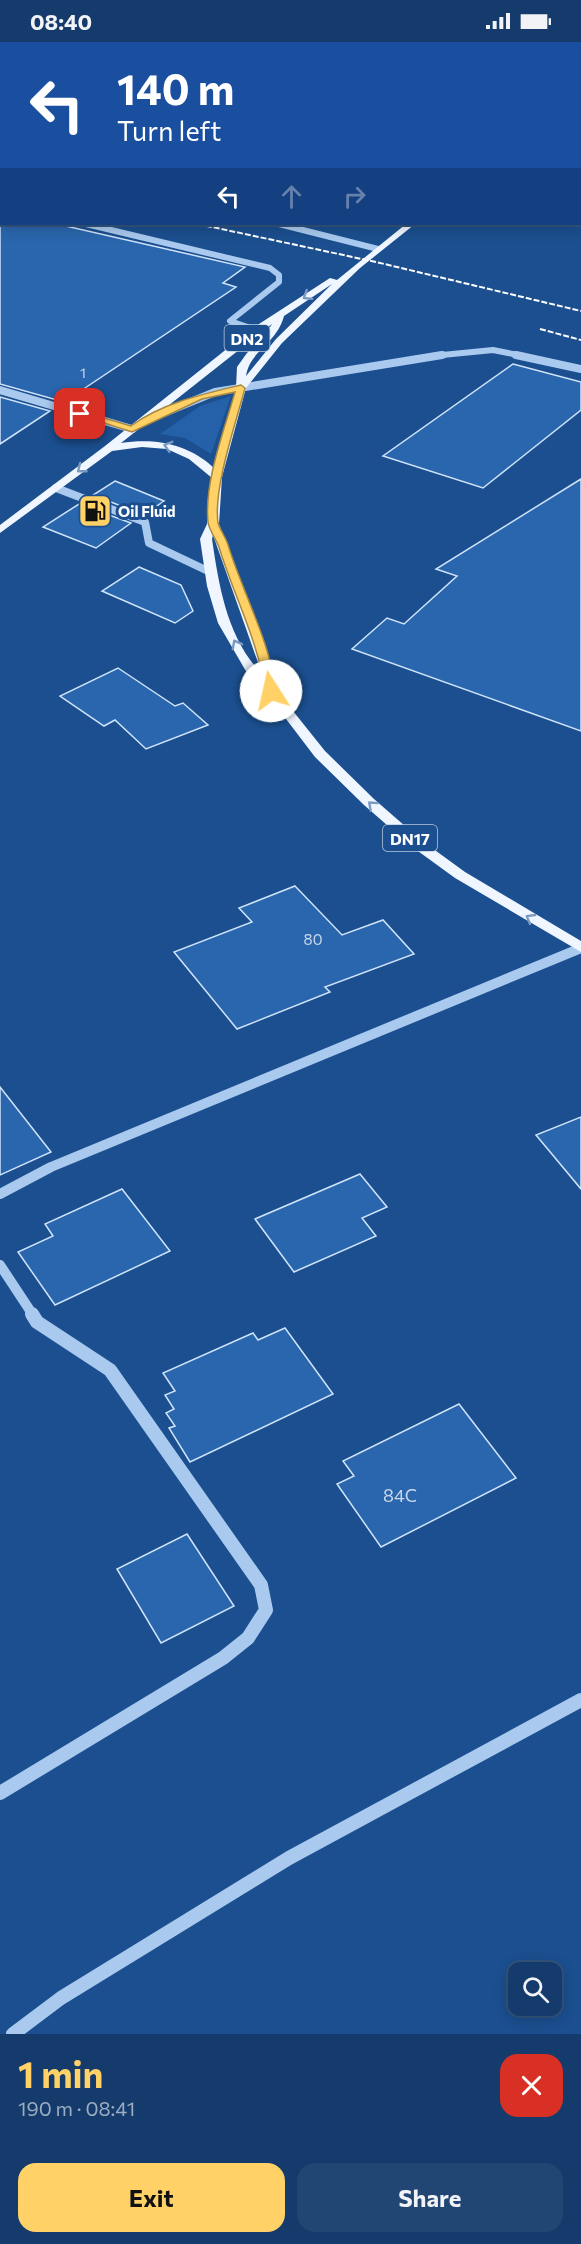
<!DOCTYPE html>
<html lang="en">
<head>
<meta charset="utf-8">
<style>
	body { margin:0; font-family:Commissioner,sans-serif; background:#214673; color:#f1f3f6; height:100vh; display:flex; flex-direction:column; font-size:22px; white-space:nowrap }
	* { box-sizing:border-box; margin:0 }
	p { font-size:20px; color:#9dadc1 }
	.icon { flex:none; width:33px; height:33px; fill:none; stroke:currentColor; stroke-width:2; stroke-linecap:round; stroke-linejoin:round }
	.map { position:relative; height:1992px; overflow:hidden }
	.panel { display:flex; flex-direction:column; background:#143b6b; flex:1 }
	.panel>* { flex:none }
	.banner { position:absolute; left:0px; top:0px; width:582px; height:183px; box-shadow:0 3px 15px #0003,0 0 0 2px #33557e; background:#1a4fa0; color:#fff; overflow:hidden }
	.fabs { position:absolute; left:508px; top:1920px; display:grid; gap:12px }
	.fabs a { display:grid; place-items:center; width:54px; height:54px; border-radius:12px; background:#143b6b; box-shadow:0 3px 15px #0003,0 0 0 2px #33557e; font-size:30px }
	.pin { position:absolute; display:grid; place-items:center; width:51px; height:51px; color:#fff; margin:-26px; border-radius:12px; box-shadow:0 3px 9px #0006 }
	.me { position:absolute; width:66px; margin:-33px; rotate:350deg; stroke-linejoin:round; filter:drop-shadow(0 0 4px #0008) }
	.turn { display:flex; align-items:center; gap:21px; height:126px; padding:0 18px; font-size:27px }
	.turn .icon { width:78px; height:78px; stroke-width:2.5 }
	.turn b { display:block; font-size:42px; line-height:51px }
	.lanes { display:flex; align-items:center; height:57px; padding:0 18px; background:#0003; justify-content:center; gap:30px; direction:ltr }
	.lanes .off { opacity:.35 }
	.round { display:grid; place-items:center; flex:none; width:63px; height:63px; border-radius:18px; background:#214673 }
	.head { display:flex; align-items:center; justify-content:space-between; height:102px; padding:0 18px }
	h1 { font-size:36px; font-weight:700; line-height:45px; color:#ffd166 }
	.primary-button { display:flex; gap:12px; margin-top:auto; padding:12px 18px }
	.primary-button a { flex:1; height:69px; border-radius:18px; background:#ffd166; color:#111; font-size:24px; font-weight:700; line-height:69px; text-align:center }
	.primary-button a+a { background:#214673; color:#f1f3f6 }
	.status { display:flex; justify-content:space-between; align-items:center; height:42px; padding:0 30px; background:#143b6b; direction:ltr }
	.status svg { height:16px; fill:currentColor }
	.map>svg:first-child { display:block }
</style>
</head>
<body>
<div class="status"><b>08:40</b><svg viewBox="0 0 49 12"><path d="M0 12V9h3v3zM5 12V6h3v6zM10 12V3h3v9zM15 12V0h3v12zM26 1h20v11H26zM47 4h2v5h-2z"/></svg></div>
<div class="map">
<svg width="581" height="1992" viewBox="0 0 581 1992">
	<rect width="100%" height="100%" fill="#1b4f8f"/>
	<polygon fill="#2461a8" points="231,354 211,412 185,396 160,392 200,364"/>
	<g fill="#2a66ad" stroke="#cfe3fa" stroke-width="1.5">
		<polygon points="0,182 57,182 245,225 223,241 236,245 64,360 0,342"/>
		<polygon points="513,322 581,340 581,368 483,446 383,414"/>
		<polygon points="0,355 50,369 0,402"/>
		<polygon points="581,437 581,689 352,607 387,576 404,582 457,534 436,527"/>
		<polygon points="115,439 164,459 144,473 93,453"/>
		<polygon points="79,462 131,481 96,506 43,485"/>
		<polygon points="139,525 181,543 193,569 175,581 102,549"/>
		<polygon points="118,626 175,664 183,661 208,683 146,707 115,678 104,684 60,654"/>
		<polygon points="295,844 342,893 383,878 414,912 325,945 330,950 237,987 174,910 252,880 239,866"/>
		<polygon points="0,1045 51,1110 0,1133"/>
		<polygon points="581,1075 581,1147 536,1093"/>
		<polygon points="360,1132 387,1165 362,1176 376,1194 294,1230 255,1177"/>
		<polygon points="122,1147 170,1209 55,1263 18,1210 53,1194 45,1182"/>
		<polygon points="285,1286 333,1352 190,1420 169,1386 175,1384 166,1371 174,1367 165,1353 175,1349 163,1331 253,1291 258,1298"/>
		<polygon points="459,1362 516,1436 381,1505 337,1442 354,1434 343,1419"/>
		<polygon points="187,1492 234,1564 161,1601 117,1527"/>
	</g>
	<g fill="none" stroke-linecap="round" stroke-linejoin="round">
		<g stroke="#a9c9ee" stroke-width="6">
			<polyline points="86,182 270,226 279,233 279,240 230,279 256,288"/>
			<polyline points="279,182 378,207"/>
			<polyline points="432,314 493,308 523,314"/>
		</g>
		<g stroke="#a9c9ee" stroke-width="8">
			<polyline points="516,313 581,327"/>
			<polyline points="0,348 132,387"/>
			<polyline points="144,379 215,350 442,313"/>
			<polyline points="56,446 145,480 149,501 210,530"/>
		</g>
		<g stroke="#a9c9ee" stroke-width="10">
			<polyline points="0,1152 51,1125 581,906"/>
			<polyline points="0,1223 33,1273"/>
		</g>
		<g stroke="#a9c9ee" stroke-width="14">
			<polyline points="0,1751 223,1616 248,1596 266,1568 261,1543 110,1328 37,1280 32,1272"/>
			<polyline points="13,1992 61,1956 289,1816 581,1658"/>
		</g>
		<g fill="#f0f6ff" fill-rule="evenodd">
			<polygon points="541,0 549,0 549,2 542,2"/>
			<path d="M406,182H415L360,226L282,301L246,346L222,435L219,482L267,610L277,649L325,709L374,757L421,798L465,830L581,899V910L455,836L411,804L364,763L315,715L267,652L247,631L218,581L207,544L200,497L207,482L212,436L189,417L167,407L142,405L112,409L0,491V483L105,404L253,286L330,236L337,238ZM332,242L276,297L246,334C250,308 276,303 284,274ZM272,282L264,295L247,311L237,325L236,346L214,426C188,402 156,396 121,401ZM213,493L262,632C227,596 219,544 212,497Z"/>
		</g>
		<g stroke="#fff" stroke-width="2" stroke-dasharray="6 2" stroke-linecap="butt">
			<polyline points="198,182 376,220 581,269"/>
			<polyline points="540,287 581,298"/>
		</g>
	</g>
	<defs><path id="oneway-chevron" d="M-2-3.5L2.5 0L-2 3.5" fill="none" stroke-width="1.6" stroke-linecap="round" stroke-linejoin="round" transform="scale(1.5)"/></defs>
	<g stroke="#7b9ac1">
		<use href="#oneway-chevron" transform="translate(307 254) rotate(148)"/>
		<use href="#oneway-chevron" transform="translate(168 404) rotate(-164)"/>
		<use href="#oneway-chevron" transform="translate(81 427) rotate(142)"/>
		<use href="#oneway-chevron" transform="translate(236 602) rotate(-118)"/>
		<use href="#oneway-chevron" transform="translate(372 763) rotate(-138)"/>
		<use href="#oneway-chevron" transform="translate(530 876) rotate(-150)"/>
	</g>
	<path fill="#ffd166" stroke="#a68842" stroke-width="1.5" d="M241,343L245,346C236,381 213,446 218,481C220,488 227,497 229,506C244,553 270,600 276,649L271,652L265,649C259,600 233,552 219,505C216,497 209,488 208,480C204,440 224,389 235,350L202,357L132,390L76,372L80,369L131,384C162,361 203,352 241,343Z"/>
	<defs>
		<g id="fuel-square" transform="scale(1.725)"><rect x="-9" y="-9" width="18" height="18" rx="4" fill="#ffd166" stroke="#1b4f8f"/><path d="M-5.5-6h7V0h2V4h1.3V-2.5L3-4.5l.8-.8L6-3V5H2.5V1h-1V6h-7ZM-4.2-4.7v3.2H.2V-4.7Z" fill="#111"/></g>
	</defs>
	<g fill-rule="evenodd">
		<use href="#fuel-square" x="95" y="469"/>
	</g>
	<g text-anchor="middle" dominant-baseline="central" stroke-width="6" stroke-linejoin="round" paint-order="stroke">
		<g font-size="14" fill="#cad9ea">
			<text x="83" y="330">1</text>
		</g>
		<g font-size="15" font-weight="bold" fill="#fff" stroke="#1b4f8f" text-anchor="start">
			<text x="118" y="469">Oil Fluid</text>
		</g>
		<g font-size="15" fill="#cad9ea">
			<text x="313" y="897">80</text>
		</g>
		<g fill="#1b4f8f" stroke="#bbcadd" stroke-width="1.5">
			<rect x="224.5" y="283" width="45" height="26" rx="4.5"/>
			<rect x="383" y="783" width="54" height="26" rx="4.5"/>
		</g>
		<g font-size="16" font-weight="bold" fill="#fff">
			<text x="247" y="296">DN2</text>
			<text x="410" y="796">DN17</text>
		</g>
		<g font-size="18" fill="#cad9ea">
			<text x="400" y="1453">84C</text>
		</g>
	</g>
</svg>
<div class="fabs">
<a><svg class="icon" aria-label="search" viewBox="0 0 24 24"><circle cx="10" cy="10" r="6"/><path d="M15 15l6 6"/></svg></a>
</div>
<div class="pin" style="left:80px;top:372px;background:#d93025"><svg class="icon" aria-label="arrive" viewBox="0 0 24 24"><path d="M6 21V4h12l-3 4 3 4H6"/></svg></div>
<svg class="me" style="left:271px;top:649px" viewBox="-20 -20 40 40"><circle r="19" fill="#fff"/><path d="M0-13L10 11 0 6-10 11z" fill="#ffd166"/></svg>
<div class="banner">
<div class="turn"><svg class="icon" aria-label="left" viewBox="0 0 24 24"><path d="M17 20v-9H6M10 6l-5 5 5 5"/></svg><div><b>140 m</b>Turn left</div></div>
<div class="lanes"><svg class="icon" aria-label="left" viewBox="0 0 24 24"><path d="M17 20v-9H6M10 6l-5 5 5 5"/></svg><svg class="icon off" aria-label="ahead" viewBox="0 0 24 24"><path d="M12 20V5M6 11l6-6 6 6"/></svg><svg class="icon off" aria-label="right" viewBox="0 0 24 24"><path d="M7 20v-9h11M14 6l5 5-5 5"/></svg></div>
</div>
</div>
<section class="panel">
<div class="head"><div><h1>1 min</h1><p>190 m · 08:41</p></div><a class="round" style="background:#d93025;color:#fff"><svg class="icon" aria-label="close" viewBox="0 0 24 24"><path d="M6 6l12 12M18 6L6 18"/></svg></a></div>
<div class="primary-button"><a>Exit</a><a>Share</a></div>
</section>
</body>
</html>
